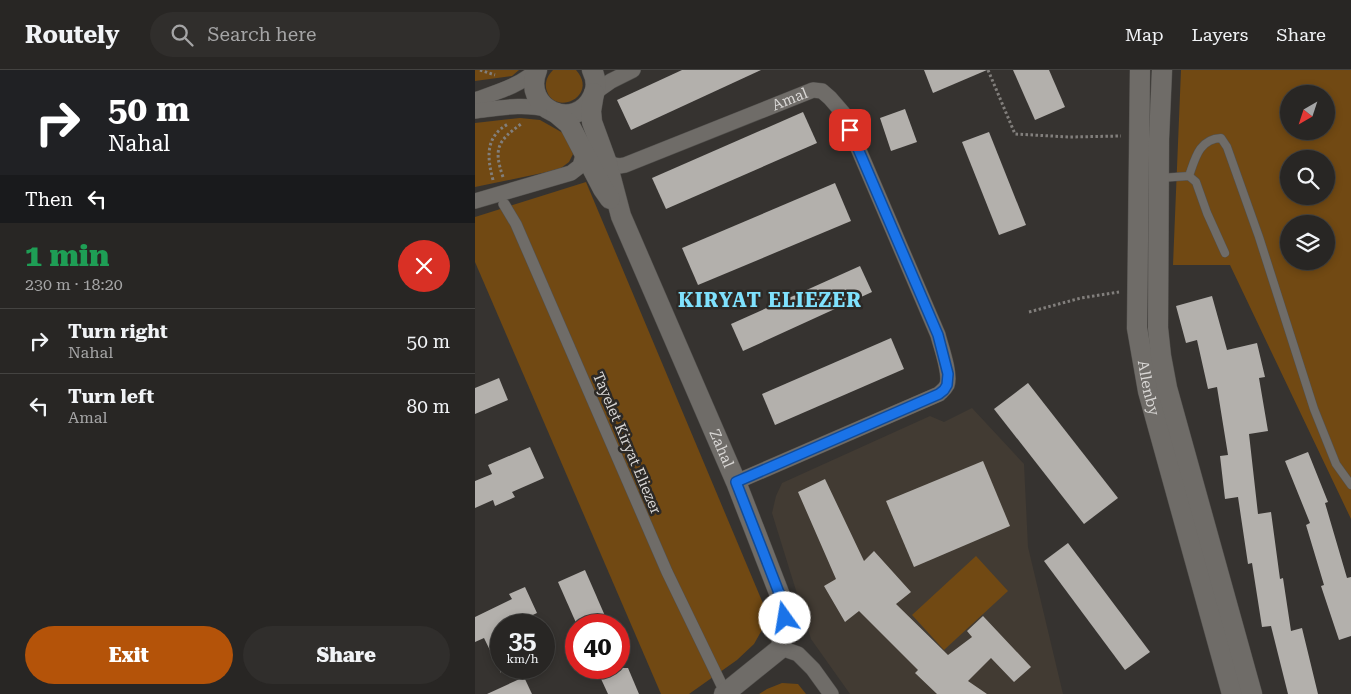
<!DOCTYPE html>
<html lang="en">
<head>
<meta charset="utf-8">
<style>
	body { margin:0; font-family:"Roboto Serif",serif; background:#302e2c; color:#f1f3f6; height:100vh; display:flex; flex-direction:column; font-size:19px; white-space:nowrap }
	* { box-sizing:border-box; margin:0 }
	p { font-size:16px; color:#a5a5a6 }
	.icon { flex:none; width:28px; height:28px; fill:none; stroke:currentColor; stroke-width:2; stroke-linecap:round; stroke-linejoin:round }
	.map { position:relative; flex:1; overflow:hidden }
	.side { display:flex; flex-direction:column; background:#282624; width:475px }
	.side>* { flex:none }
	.guide { background:#202124; color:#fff; overflow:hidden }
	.needle { width:32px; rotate:219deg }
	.buttons { position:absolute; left:805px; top:15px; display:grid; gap:10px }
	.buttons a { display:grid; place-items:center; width:55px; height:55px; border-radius:50%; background:#282624; box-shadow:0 2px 8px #0003,0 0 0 1px #444341; font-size:25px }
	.speed { position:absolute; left:15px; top:544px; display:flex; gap:10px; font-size:25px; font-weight:700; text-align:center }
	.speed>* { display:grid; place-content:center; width:65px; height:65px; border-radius:50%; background:#282624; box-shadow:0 2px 8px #0003,0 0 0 1px #444341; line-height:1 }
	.speed small { font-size:12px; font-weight:400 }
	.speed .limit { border:8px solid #d22; background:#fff; color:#111 }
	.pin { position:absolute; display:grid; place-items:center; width:42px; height:42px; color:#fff; margin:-21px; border-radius:10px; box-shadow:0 2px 8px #0006 }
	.me { position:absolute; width:55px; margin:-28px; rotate:347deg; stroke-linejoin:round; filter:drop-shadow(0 0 4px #0008) }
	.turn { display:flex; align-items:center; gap:18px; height:105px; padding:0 25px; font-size:22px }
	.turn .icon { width:65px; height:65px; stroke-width:2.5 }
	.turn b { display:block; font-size:35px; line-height:42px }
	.then { display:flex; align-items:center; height:48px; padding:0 25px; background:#0003; gap:10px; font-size:19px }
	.round { display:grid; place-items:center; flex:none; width:52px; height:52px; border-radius:26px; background:#302e2c }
	.summary { display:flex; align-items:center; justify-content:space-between; height:85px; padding:0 25px }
	h1 { font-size:30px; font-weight:800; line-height:38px; color:#1e9e55 }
	.button { display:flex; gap:10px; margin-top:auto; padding:10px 25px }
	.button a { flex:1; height:58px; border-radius:30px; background:#b45309; color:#fff; font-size:20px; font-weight:800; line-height:58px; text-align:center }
	.button a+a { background:#302e2c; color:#f1f3f6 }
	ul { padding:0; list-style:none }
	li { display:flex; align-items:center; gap:15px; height:65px; padding:0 25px; border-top:1px solid #444341 }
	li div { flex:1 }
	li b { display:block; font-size:19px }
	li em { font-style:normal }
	header { display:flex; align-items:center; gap:30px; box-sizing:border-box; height:70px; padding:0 25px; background:#282624; border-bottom:1px solid #444341 }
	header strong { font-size:24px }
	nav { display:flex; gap:28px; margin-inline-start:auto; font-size:18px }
	.search { width:350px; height:45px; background:#302e2c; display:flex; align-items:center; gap:12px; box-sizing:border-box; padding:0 18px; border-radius:28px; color:#a5a5a6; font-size:19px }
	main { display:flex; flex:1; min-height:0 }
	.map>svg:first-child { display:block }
</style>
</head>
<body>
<header>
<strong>Routely</strong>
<div class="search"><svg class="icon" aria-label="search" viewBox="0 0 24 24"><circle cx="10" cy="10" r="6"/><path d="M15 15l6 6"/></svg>Search here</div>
<nav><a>Map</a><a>Layers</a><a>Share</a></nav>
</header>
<main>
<section class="side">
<div class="guide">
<div class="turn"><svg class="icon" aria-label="right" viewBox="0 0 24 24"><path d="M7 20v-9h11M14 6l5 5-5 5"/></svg><div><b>50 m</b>Nahal</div></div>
<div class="then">Then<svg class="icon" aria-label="left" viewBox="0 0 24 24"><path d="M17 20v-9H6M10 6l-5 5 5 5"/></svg></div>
</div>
<div class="summary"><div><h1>1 min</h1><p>230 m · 18:20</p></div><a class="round" style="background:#d93025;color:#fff"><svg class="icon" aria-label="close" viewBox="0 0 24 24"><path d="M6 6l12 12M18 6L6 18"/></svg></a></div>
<ul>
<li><svg class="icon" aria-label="right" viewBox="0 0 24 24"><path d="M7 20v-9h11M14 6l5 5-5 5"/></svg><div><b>Turn right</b><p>Nahal</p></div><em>50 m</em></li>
<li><svg class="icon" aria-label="left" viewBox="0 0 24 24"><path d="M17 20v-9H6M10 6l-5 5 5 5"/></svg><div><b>Turn left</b><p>Amal</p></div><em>80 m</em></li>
</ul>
<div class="button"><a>Exit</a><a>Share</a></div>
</section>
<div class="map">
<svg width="876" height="624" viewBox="0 0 876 624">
	<rect width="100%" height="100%" fill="#363330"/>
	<polygon fill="#423b33" points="497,338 549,394 553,477 588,624 375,624 336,569 297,443 301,426 307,413 455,346 469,352"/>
	<g fill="#714913" fill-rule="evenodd">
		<polygon points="0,0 44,0 37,6 0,11"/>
		<path d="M78,0H101C125,27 77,48 71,18C70,11 73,5 78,0Z"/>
		<path d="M706,0H876V449L755,195H698ZM814,24H851V61H814ZM814,89H851V126H814ZM814,154H851V191H814Z"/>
		<polygon points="45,48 65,50 88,63 94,73 98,84 94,92 86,98 72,102 0,117 0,53"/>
		<polygon points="111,112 292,543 288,558 279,574 262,590 214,624 186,624 0,192 0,147"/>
		<polygon points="501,486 533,521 469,580 437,545"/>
		<polygon points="307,613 323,614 331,624 284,624 292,619"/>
	</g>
	<g fill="#b3b0ac">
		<polygon points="207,0 286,0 156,60 142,30"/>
		<polygon points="449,0 512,0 458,23"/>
		<polygon points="538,0 574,0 590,37 560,50"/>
		<polygon points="430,39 442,72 416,81 405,48"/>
		<polygon points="328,42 342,73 191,139 177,108"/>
		<polygon points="514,62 551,155 524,165 487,72"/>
		<polygon points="360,113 376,151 223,215 207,178"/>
		<polygon points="385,196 397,222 268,281 256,254"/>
		<polygon points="737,226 752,280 782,273 790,307 784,308 793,361 774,364 783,444 796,442 805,509 808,508 816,561 827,558 843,624 813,624 796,556 787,557 777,493 773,494 763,427 750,429 745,386 753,385 742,317 733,319 722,270 711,273 701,236"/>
		<polygon points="416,268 429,299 300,355 287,324"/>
		<polygon points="24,308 33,330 0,344 0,318"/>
		<polygon points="553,313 643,428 609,454 519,339"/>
		<polygon points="55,377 69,408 37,422 40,427 20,436 18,430 0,438 0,411 17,404 13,395"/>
		<polygon points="833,382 853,432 850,433 872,508 876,507 876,566 864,570 846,516 849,515 831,455 835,453 810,391"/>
		<polygon points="508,391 535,456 439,497 411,431"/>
		<polygon points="350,409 389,491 399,481 436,522 421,534 473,585 497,567 492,561 508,546 556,597 539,612 516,588 493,611 512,624 462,624 440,603 443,600 384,541 370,552 349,516 361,509 323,422"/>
		<polygon points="593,473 675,582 650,600 569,491"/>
		<polygon points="110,500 134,555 102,555 83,512"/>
		<polygon points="50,517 62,543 47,550 50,555 26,555 26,603 9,568 0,572 0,547 37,529 34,524"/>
		<polygon points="121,598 153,598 164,624 133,624"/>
		<polygon points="49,607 57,624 12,624"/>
	</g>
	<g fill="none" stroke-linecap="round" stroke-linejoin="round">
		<g stroke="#52504d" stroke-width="9">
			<g id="service">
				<path d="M714,106C720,89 724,69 746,68L752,77L784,167L839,339L861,394L876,415"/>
				<polyline points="685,108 714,106 721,112 732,143 750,183"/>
			</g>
		</g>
		<g stroke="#52504d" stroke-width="12">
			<polyline id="pedestrian" points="29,134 41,154 192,502 251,624"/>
		</g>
		<g stroke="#52504d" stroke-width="16">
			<g id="minor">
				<polyline points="119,23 136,11 158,0"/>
				<path d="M0,30C22,22 44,16 62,0"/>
				<path d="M0,41C25,38 49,33 74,40"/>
				<path id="s1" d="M132,93L144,96L150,95L338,20L347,21L355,28L368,43L463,265C466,277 476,304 472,315C470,319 467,321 464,324L261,412"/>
				<polyline points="0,131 96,103 105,96 109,82"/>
				<polyline points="306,578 323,584 338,599 356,624"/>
			</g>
		</g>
		<g stroke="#52504d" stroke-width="21">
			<g id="tertiary">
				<path d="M62,0C46,39 101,63 118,26C122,18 121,8 117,0"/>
				<path id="s2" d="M665,0L662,258L673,321L757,624"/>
				<polyline points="687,0 684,69 683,258 686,286 692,318 777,624"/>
				<path id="s3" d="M119,23L116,41L117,52L132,93L146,146L261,412L306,528L310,548L306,578L249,624"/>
				<polyline points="81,43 94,54 128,119 135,129"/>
			</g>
		</g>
		<g stroke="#827f7c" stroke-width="3" stroke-dasharray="2.5 2.5" stroke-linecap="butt">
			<polyline points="5,0 20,5"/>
			<polyline points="513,0 540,64 594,67 646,66"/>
			<path d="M28,107C18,78 23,71 46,54"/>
			<path d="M18,110C12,87 10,67 33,54"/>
			<polyline points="554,242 606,228 644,222"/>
		</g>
		<use href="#service" stroke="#6f6c68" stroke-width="8"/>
		<use href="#pedestrian" stroke="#6f6c68" stroke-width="11"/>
		<use href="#minor" stroke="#6f6c68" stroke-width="15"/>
		<use href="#tertiary" stroke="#6f6c68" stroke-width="20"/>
	</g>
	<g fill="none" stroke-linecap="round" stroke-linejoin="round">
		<g stroke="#114b97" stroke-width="12">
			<polyline id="route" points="310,548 306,528 261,412 464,324 469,320 472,315 473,304 463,265 375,60"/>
		</g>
		<use href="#route" stroke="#1a73e8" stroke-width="9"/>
	</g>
	<g text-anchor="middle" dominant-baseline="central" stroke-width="5" stroke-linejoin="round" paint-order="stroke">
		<g font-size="15" fill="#d9d7d5" stroke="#2c2926">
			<text stroke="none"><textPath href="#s1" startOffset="196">Amal</textPath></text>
			<text stroke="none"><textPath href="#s2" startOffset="319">Allenby</textPath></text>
			<text transform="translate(152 373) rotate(67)">Tayelet Kiryat Eliezer</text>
			<text stroke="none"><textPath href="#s3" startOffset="381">Zahal</textPath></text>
		</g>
		<g font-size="20" font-weight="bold" letter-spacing="1" fill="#7fe1fd" stroke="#2c2926">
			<text x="295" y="230">KIRYAT ELIEZER</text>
		</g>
	</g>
</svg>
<div class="buttons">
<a><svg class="needle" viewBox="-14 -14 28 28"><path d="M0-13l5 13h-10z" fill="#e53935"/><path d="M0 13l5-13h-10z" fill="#a5a5a6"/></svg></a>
<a><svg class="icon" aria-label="search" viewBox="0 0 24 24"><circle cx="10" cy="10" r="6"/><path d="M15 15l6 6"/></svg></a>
<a><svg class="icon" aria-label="layers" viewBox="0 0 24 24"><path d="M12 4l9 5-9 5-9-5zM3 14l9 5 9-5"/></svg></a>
</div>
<div class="speed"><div>35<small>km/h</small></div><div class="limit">40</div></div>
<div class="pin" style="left:375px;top:60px;background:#d93025"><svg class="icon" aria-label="arrive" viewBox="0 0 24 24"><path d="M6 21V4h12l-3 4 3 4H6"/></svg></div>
<svg class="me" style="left:310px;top:548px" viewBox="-20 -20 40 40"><circle r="19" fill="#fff"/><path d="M0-13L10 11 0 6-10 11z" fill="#1a73e8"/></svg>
</div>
</main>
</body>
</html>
